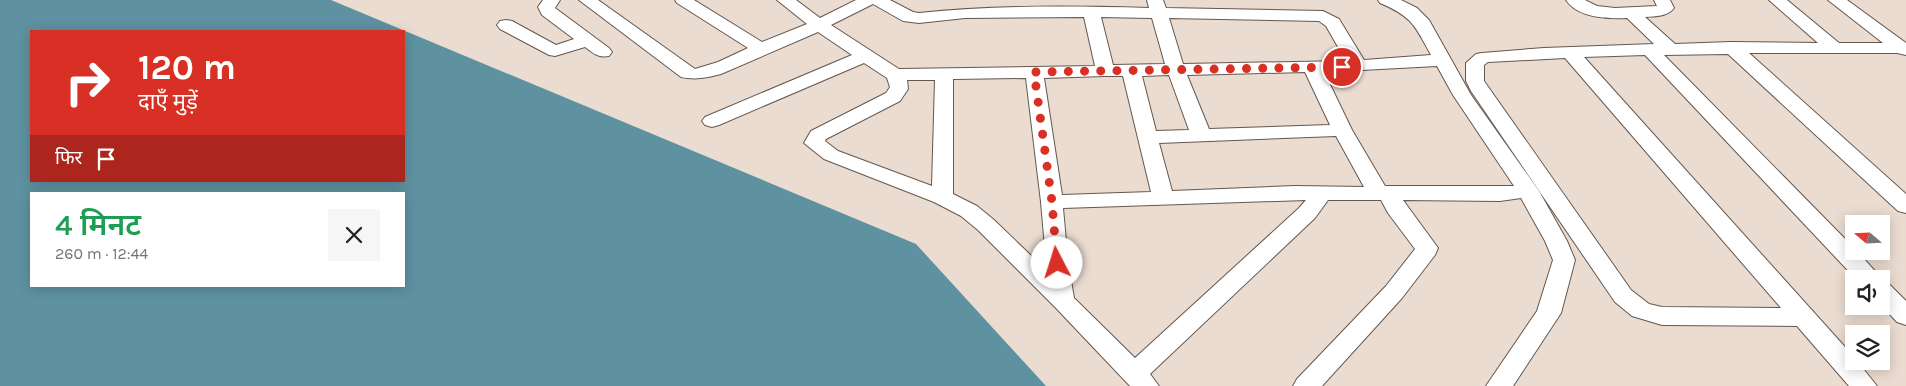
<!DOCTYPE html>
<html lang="hi">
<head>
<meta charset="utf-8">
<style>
	body { margin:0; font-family:Karla,"Noto Sans Devanagari",sans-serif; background:#f6f6f6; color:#222; height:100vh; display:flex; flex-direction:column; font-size:19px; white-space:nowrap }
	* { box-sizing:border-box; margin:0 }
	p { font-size:16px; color:#767676 }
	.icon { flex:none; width:28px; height:28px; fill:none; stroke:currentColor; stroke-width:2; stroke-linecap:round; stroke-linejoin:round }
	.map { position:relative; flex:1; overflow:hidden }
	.side { position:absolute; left:30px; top:192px; width:375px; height:95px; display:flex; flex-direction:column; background:#fff; border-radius:0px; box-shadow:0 2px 12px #0003 }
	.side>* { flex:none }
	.hud { position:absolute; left:30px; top:30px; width:375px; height:152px; border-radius:0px; box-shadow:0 2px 12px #0003; background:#d93025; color:#fff; overflow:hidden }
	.needle { width:32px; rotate:289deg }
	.buttons { position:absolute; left:1845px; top:215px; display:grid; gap:10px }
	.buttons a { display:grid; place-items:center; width:45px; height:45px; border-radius:0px; background:#fff; box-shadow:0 2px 12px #0003; font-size:25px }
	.pin { position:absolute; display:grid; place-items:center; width:42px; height:42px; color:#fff; margin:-21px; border:2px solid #fff; border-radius:50%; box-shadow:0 1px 5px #0007 }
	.me { position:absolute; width:55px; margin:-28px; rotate:355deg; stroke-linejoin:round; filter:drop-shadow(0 0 4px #0008) }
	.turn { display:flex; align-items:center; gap:18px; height:105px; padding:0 25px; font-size:22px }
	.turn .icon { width:65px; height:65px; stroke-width:2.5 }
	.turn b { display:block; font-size:35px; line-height:42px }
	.then { display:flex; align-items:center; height:48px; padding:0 25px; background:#0003; gap:10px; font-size:19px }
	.round { display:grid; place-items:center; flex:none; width:52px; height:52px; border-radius:0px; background:#f6f6f6 }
	.head { display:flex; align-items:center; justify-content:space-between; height:85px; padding:0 25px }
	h1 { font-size:30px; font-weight:600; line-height:38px; color:#1e9e55 }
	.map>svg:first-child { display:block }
</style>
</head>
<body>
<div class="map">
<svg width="1906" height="386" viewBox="0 0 1906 386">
	<rect width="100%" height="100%" fill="#ebdcd1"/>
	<path fill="#5e92a1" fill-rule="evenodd" d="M0,0H331L916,244L1046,386H0ZM31,31H404V181H31ZM31,194H404V286H31Z"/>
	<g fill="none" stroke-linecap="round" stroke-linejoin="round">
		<g stroke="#64574e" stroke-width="2">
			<g id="minor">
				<path d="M543,0H560L555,8L609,48L612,52L609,56C598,58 593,53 585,47L555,56L549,55L500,29L497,25L500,21L506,20L512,21L556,45L574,39L542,15L538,7Z"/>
				<path d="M579,0H598L695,69L718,62L748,48L677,3L675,0H694L762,42L807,24L777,0H796L820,18L856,0H890L913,12L919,13C996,5 1072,6 1149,8L1147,0H1163L1166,8L1323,11L1339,19L1364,60L1431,55C1415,26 1413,17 1380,3L1378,0H1401L1417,8L1429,20L1471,95L1539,191L1567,241L1575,260L1561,313L1513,386H1486L1537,311L1553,260L1545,241L1521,198L1500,201L1403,200L1438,248L1435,255L1402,298L1322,386H1293L1297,379L1386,286L1415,249L1388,213L1381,200H1328L1315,218L1150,374L1159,386H1130L1055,307L978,230L961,216L934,202L824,159L804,143L811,131L886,93L890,87L887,78L864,63L719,125L712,127L705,125L702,121L705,117L852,55L818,32L721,74C706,78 695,80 681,77ZM873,4L903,21L919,23L965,18L1084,17L1095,66L899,69L831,25ZM1101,17L1152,18L1165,64L1113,65ZM1169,18L1319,21L1326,26L1346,61L1183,64ZM1437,66L1453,95L1514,186H1385L1352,130L1324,72ZM1305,72L1330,125L1209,129L1187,75ZM1169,75L1189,130L1156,131L1142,76ZM1105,76H1123L1151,192L1062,195L1044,78ZM1026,78L1041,202L1047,271L994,220L977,206L953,194V79ZM907,80H935L932,186L838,151L825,141L826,139L900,101L908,89ZM1336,136L1364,187L1295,186L1172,191L1159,143ZM1306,200L1299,208L1135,358L1074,298L1068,263L1063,208Z"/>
				<path d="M1566,0H1585L1597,6L1615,8L1657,6L1654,0H1670L1674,8C1667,17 1656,16 1645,17L1675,44L1731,42L1818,43L1769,0H1787L1839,43H1883L1828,0H1847L1906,43V55L1897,53H1749L1906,194V213L1898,211L1728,54L1664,55L1854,248V251H1857L1882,279L1881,280L1856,279L1645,55L1584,57L1854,357V361H1857L1877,386H1849L1797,326L1662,325L1632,316L1615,302L1471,91L1466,81V63L1476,54L1482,53L1544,48L1654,44L1627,18C1607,19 1578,18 1566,0ZM1565,58L1781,308L1662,307L1649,304L1631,290L1484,81V65L1488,62Z"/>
				<polygon points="1881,282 1889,284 1906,301 1906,325 1897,322 1881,305"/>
			</g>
		</g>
		<use href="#minor" fill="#fff" fill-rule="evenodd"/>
	</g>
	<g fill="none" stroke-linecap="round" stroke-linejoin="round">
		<polyline stroke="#d93025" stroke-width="9" stroke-dasharray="0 16.2" points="1057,263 1052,202 1034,72 1342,67"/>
	</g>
</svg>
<div class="buttons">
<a><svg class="needle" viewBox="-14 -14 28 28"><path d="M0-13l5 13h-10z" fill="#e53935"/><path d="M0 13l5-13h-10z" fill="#767676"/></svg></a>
<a><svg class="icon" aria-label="sound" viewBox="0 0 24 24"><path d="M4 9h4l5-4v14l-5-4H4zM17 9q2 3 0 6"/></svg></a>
<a><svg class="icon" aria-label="layers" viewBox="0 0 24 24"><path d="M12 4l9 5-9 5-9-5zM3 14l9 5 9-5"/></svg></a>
</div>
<div class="pin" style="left:1342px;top:67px;background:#d93025"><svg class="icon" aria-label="arrive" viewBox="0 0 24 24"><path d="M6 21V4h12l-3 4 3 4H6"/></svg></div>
<svg class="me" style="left:1057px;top:263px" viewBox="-20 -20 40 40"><circle r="19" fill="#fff"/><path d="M0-13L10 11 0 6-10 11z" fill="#d93025"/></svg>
<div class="hud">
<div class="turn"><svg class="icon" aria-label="right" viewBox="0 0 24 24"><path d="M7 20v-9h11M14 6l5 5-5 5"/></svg><div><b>120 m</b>दाएँ मुड़ें</div></div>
<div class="then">फिर<svg class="icon" aria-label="arrive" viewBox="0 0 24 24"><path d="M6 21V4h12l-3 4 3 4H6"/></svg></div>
</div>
<section class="side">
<div class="head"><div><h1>4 मिनट</h1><p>260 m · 12:44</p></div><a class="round"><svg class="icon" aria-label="close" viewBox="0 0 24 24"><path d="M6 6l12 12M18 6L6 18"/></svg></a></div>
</section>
</div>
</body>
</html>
